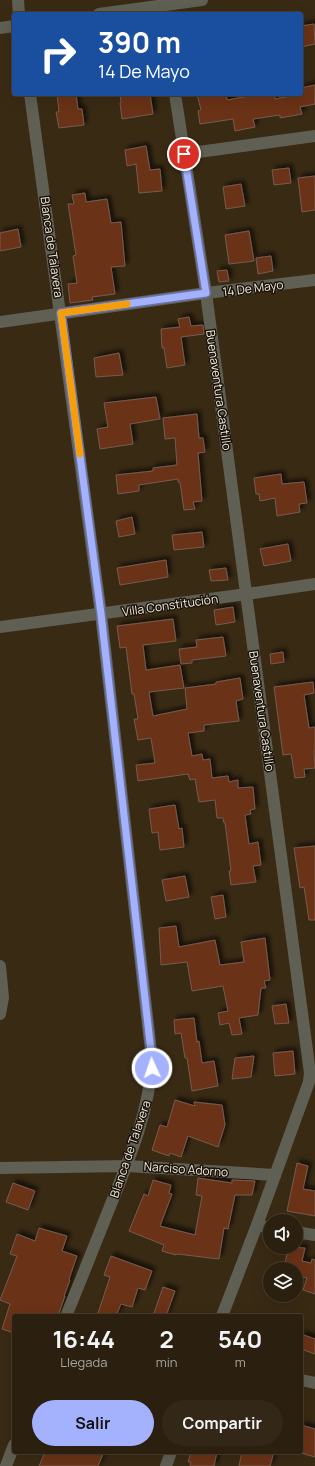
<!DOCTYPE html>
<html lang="es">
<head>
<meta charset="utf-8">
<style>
	body { margin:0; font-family:Manrope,sans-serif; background:#332818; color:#f1f3f6; height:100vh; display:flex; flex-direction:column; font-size:15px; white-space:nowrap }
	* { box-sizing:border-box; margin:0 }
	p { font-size:13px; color:#a6a39e }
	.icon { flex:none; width:22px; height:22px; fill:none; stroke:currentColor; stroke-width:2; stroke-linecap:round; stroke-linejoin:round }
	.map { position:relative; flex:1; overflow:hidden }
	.side { position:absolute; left:12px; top:1314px; width:291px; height:140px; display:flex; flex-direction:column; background:#2b200f; border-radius:4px; box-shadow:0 4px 16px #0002,0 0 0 1px #473e2f }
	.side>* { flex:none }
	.top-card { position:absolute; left:12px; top:12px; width:291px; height:84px; border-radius:4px; box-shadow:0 4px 16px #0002,0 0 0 1px #473e2f; background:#1a4fa0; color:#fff; overflow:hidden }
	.tools { position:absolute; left:263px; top:1214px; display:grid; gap:8px }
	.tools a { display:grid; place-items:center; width:40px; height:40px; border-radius:50%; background:#2b200f; box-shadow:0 4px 16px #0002,0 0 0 1px #473e2f; font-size:20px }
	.pin { position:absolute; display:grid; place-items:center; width:34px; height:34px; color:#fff; margin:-17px; border:2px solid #fff; border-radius:50%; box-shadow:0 1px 4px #0007 }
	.me { position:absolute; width:44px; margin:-22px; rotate:357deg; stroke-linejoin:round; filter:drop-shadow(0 0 3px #0008) }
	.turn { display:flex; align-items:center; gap:14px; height:84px; padding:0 20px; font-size:18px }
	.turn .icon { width:52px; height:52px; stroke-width:2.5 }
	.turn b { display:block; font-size:28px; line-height:34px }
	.eta { display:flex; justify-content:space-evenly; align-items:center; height:68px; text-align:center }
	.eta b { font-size:24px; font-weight:700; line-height:28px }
	.cta { display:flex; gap:8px; margin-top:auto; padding:8px 20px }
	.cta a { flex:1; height:46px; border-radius:24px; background:#a4b1fc; color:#111; font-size:16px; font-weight:700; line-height:46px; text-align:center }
	.cta a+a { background:#332818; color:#f1f3f6 }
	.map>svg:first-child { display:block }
</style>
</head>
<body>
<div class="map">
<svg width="315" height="1466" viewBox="0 0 315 1466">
	<defs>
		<filter id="shadow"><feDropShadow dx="3.5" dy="-3.5" stdDeviation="2" flood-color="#0009"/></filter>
	</defs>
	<rect width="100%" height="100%" fill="#392a14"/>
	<g fill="#6b3318" stroke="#765b4f" filter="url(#shadow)">
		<polygon points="314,24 315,44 301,47 301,26"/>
		<polygon points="315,85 315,104 300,107 302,114 280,118 280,115 253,119 255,127 235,131 233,119 200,124 198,111 201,110 197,94 226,94 227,100 260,94 274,94 275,99 301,94 301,88"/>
		<polygon points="57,94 76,94 78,109 82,109 84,125 59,128 56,112 59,112"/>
		<polygon points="120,94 150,94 153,114 122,119 120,103 121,102"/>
		<polygon points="146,146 150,170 160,169 162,191 139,193 136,164 127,166 125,150"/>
		<polygon points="289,168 291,183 274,185 272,170"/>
		<polygon points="315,176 315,210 302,212 298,178"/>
		<polygon points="241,184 245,206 226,209 223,187"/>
		<polygon points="85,193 86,202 107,199 111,223 121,222 125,266 111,267 115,294 92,297 93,300 70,303 68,284 77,283 73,256 76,255 68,204 74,204 72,195"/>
		<polygon points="18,229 21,247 0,251 0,233"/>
		<polygon points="249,231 254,261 229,264 225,235"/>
		<polygon points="271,256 273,271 258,274 256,258"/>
		<polygon points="227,270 229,281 219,282 217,271"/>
		<polygon points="189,317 191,326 203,325 204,334 181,337 185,365 167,368 164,348 162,348 161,329 180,327 178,319"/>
		<polygon points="119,353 123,375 96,377 94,358"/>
		<polygon points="156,397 160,419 130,424 133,444 100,449 97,429 108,427 104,403"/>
		<polygon points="197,414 199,438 203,438 205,452 198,453 202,501 193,502 195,509 184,510 180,482 178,482 178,479 139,485 139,491 118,494 116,475 153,471 153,468 177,465 175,438 165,439 163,418"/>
		<polygon points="281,474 282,484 304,482 307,503 299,504 300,512 277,516 275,498 260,501 259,494 256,494 254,478"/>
		<polygon points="132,517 135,534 119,537 116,521"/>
		<polygon points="202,532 204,547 174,550 172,535"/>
		<polygon points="288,544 291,561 264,566 260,549"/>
		<polygon points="166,560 168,577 120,585 117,568"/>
		<polygon points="226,568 228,580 211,581 209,570"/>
		<polygon points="233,607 235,622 216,625 214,610"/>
		<polygon points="173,619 176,641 143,645 146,670 180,665 184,688 149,692 153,716 187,709 185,688 216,684 216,682 240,678 243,699 236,701 239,721 204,725 204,731 188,733 192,756 202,754 203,760 210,759 212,778 228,776 229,782 238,780 238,788 253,787 255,809 250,810 251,814 245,815 249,844 258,842 261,865 253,866 256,882 231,885 229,871 231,871 225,823 224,823 223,818 217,818 215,800 199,802 195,779 190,780 188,774 138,781 136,765 155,763 151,738 138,740 134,719 138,719 134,694 132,694 126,647 120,648 117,626"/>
		<polygon points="223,637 226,656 192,660 192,663 181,664 179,649 197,647 196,640"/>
		<polygon points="283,652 284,662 271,664 270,654"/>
		<polygon points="313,682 314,693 304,695 309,728 315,727 315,751 314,751 315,768 304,769 305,777 295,778 291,754 283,755 274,687"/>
		<polygon points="175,805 179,829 182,828 184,847 160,850 158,832 152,833 149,809"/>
		<polygon points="315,846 315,920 309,920 304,887 300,888 294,848"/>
		<polygon points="185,876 189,897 166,901 162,880"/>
		<polygon points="223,895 226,917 215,919 211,897"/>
		<polygon points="176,926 179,947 215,940 220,965 244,962 241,942 265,938 270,980 264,981 266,988 261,988 258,1015 239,1018 242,1034 232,1035 229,1023 220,1025 218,1013 228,1011 223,986 192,991 187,962 161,965 159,928"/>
		<polygon points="286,1004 289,1023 275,1024 272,1006"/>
		<polygon points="194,1018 197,1042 199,1041 202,1063 214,1061 218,1086 192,1091 187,1058 185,1058 181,1033 175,1034 174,1020"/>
		<polygon points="293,1051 295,1074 275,1076 273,1053"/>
		<polygon points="254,1056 251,1077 232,1079 235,1058"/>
		<polygon points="175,1100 195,1106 194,1102 222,1105 225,1125 218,1147 188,1136 181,1157 170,1153 169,1156 152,1150 160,1125 167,1127"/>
		<polygon points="297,1163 308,1166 303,1189 315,1191 315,1216 287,1211"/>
		<polygon points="198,1178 232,1183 232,1180 255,1181 252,1195 235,1195 228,1229 224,1228 219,1259 177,1254 176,1255 162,1251 164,1245 129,1231 144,1194 148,1196 153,1180 171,1185 169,1193 172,1194 160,1226 195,1235 202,1196 196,1195"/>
		<polygon points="13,1183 35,1191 28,1210 6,1202"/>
		<polygon points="39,1228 67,1236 62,1251 77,1256 69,1279 70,1280 64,1296 65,1296 58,1316 14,1316 14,1333 2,1329 10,1304 0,1300 17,1256 10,1254 17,1234 35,1241"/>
		<polygon points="289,1247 305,1248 302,1261 311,1263 312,1259 315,1260 315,1294 303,1290 307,1278 296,1275 296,1269 283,1269"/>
		<polygon points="111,1256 152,1271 145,1290 138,1288 132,1307 121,1304 116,1316 97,1316 110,1277 104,1275"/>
		<polygon points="163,1287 175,1291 166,1316 153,1316"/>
		<polygon points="301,1334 315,1339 315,1354 301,1349"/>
		<polygon points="301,1425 315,1429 315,1457 301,1453"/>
		<polygon points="45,1452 104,1452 98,1466 39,1466"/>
		<polygon points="191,1452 217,1452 214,1466 190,1466 191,1462 188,1462"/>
		<polygon points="242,1452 274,1452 270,1466 239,1466"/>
	</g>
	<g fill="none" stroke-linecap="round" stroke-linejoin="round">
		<g stroke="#5f5f53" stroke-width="12">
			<polyline points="18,0 19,14"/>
			<polyline points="99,14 202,0"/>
			<polyline points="0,28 14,26"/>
			<path d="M30,94L101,614L152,1060C150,1111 128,1162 109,1209C95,1244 81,1280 66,1316"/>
			<polyline points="175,94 206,293 310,1073 309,1082 257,1225 222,1316"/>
			<polyline points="184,154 315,136"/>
			<polyline points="0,322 206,293 315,280"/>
			<polyline points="0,627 247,594 315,584"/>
			<polyline points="0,966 3,998 0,1014"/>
			<polyline points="0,1168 127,1166 275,1175"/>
			<polyline points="257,1225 270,1228"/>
			<polyline points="296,1232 315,1235"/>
			<polyline points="301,1380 315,1383"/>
			<polyline points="6,1466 14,1445"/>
			<polyline points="166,1466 171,1452"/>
		</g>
	</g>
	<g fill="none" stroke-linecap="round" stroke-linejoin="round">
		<g stroke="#6b73a4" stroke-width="10">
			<polyline id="route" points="152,1068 152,1060 101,614 61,313 206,293 184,154"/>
		</g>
		<use href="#route" stroke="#a4b1fc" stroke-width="7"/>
		<polyline stroke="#f59e0b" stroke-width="7" points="80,454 61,313 127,304"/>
	</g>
	<g text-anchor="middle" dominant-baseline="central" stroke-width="3" stroke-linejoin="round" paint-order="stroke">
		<g font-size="12" fill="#f2e8db" stroke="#1b140b">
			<text transform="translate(52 247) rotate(82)">Blanca de Talavera</text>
			<text transform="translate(253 288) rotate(-7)">14 De Mayo</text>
			<text transform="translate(219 390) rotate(82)">Buenaventura Castillo</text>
			<text transform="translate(170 605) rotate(-8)">Villa Constitución</text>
			<text transform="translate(262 711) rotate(82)">Buenaventura Castillo</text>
			<text transform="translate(130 1149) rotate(-71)">Blanca de Talavera</text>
			<text transform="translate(186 1169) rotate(4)">Narciso Adorno</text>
		</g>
	</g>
</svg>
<div class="tools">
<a><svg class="icon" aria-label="sound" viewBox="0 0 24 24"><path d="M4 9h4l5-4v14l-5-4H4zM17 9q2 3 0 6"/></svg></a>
<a><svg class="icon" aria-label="layers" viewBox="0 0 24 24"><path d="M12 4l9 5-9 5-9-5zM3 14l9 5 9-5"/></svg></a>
</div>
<div class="pin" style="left:184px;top:154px;background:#d93025"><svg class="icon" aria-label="arrive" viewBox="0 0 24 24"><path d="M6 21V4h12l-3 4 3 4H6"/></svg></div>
<svg class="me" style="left:152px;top:1068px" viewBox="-20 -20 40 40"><circle r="17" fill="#a4b1fc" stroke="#fff" stroke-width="3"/><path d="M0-11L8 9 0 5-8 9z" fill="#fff"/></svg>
<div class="top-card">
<div class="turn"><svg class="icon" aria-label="right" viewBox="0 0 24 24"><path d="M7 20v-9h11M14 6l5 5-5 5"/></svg><div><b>390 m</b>14 De Mayo</div></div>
</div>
<section class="side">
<div class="eta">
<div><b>16:44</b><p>Llegada</p></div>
<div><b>2</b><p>min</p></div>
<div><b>540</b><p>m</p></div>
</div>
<div class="cta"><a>Salir</a><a>Compartir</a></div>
</section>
</div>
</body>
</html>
